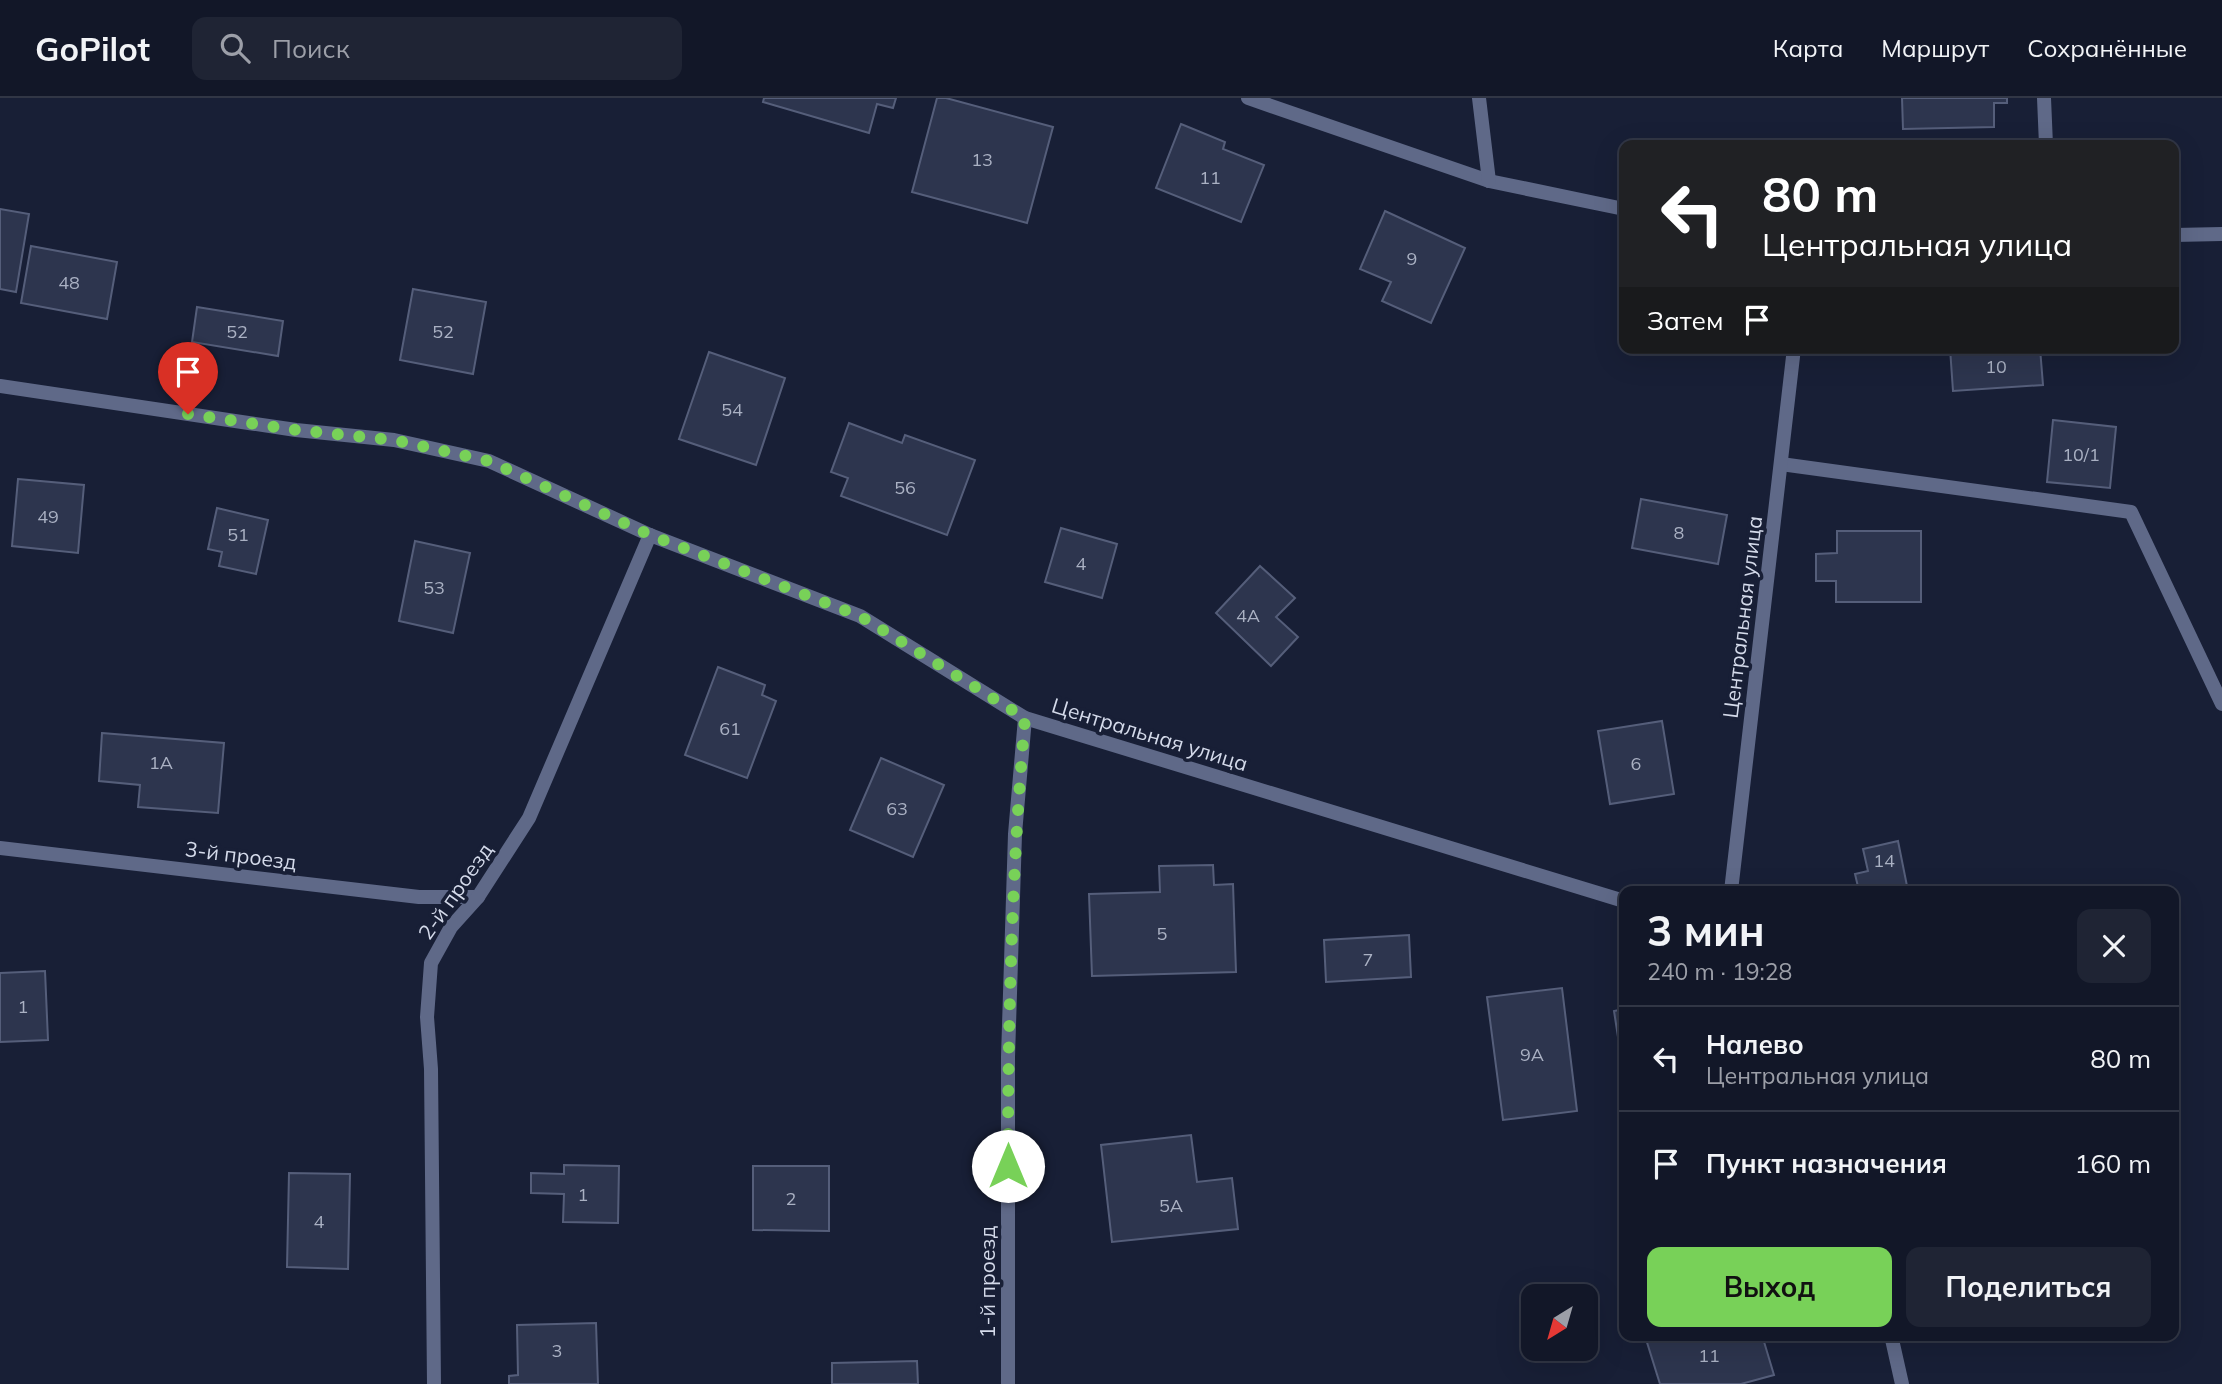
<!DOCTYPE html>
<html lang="ru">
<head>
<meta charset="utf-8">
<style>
	body { margin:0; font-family:Mulish,sans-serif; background:#1f2434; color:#f1f3f6; height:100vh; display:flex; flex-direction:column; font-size:26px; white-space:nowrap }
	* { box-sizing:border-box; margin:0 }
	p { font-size:23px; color:#9c9fa8 }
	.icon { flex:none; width:38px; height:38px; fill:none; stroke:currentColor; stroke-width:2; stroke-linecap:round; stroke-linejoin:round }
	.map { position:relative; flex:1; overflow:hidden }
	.side { position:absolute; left:1619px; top:788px; width:560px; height:455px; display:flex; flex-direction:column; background:#121728; border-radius:14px; box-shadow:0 7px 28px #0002,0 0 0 2px #313645 }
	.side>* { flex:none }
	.top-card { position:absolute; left:1619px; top:42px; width:560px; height:214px; border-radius:14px; box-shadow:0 7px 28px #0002,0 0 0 2px #313645; background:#202124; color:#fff; overflow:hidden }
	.needle { width:46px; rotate:217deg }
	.fabs { position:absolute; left:1521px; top:1186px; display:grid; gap:14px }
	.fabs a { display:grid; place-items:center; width:77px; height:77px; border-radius:14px; background:#121728; box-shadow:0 7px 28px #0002,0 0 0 2px #313645; font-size:35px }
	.pin { position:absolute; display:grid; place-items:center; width:60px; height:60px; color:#fff; margin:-72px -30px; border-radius:50% 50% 50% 0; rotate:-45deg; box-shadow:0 0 7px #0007 }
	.pin .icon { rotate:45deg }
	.me { position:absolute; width:77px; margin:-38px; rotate:0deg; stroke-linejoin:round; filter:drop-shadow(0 0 5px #0008) }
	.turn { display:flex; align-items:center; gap:24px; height:147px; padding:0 28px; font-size:32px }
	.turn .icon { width:91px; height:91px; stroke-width:2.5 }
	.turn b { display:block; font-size:49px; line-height:60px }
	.then { display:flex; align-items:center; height:66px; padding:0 28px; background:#0003; gap:14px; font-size:26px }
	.round { display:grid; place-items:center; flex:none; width:74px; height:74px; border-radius:14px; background:#1f2434 }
	.overview { display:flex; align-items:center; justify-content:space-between; height:119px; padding:0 28px }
	h1 { font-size:42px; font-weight:700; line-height:52px }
	.button { display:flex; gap:14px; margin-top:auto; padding:14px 28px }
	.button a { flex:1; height:80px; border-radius:14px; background:#78d158; color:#111; font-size:28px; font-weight:700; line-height:80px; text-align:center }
	.button a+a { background:#1f2434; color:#f1f3f6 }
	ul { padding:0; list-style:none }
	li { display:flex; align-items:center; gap:21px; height:105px; padding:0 28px; border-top:2px solid #313645 }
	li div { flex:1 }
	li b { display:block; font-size:26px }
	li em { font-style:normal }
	header { display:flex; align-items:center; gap:42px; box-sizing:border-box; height:98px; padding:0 35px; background:#121728; border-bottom:2px solid #313645 }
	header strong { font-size:33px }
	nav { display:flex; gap:38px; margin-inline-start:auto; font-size:24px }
	.search { width:490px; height:63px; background:#1f2434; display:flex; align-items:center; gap:18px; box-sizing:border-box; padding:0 24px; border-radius:14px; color:#9c9fa8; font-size:26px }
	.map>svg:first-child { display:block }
</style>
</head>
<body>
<header>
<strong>GoPilot</strong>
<div class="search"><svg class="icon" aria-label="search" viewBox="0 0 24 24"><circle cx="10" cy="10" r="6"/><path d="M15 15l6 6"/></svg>Поиск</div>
<nav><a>Карта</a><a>Маршрут</a><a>Сохранённые</a></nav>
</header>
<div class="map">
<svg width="2222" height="1286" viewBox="0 0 2222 1286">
	<rect width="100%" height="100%" fill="#181f36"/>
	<g fill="#2d354e" stroke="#555e7a" stroke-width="2">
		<polygon points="764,0 896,0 893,10 877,6 869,35 763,4"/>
		<polygon points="937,0 946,0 1053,29 1027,125 912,94"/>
		<polygon points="1902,0 2007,0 2007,5 1994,5 1994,29 1903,31"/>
		<polygon points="1181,26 1225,44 1223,51 1264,67 1241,124 1156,90"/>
		<polygon points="0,111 29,116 16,194 0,191"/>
		<polygon points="1385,113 1465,150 1431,225 1382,203 1391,184 1360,171"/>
		<polygon points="31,148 117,164 107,221 21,205"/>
		<polygon points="413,191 486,204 473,276 400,262"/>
		<polygon points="197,209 283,223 278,258 192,244"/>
		<polygon points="1950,250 2040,250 2043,287 1953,293"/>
		<polygon points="709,254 785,280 756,367 679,341"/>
		<polygon points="2053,322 2116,329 2110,390 2047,384"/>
		<polygon points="849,325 902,345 905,337 975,362 947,437 841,398 848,380 831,374"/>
		<polygon points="18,381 84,387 78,455 12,448"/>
		<polygon points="1641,401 1727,417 1718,466 1632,450"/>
		<polygon points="217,410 268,422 256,476 219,468 222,454 208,451"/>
		<polygon points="1061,430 1117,446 1102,500 1045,484"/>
		<polygon points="1837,433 1921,433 1921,504 1836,504 1836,483 1816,483 1816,456 1837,455"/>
		<polygon points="415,443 470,455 453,535 399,523"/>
		<polygon points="1260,468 1295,500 1276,519 1298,539 1271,568 1216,515"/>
		<polygon points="718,569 765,587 762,597 776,603 747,680 685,657"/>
		<polygon points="1662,623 1674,696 1610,706 1598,633"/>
		<polygon points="102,635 224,645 218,715 138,709 140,687 99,683"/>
		<polygon points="881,660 944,687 913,759 850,732"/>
		<polygon points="1898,743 1908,793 1859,793 1855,776 1868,773 1863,751"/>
		<polygon points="1213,767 1214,787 1233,786 1236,874 1092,878 1089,796 1160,794 1159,768"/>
		<polygon points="1409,837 1411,879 1326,884 1324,842"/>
		<polygon points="45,873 48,942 0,944 0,875"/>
		<polygon points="1562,890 1577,1013 1503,1022 1487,899"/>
		<polygon points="1624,911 1624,952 1620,952 1614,913"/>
		<polygon points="1191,1037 1197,1084 1232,1080 1238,1131 1112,1144 1101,1047"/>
		<polygon points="564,1067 619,1068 618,1125 563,1124 564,1096 531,1095 531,1075 564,1076"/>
		<polygon points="753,1068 829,1068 829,1133 753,1132"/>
		<polygon points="289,1075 350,1076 348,1171 287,1169"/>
		<polygon points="596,1225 598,1286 509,1286 509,1278 518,1277 517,1227"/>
		<polygon points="1762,1237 1774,1277 1741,1286 1660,1286 1645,1238"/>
		<polygon points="917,1263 918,1286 832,1286 832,1265"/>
	</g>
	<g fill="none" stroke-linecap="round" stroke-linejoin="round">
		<polyline stroke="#5f6988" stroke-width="14" points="1781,366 2131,414 2222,606"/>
		<g stroke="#5f6988" stroke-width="14">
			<polyline points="1248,0 1489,83 1624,111"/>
			<polyline points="1479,0 1489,83"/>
			<polyline points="2044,0 2046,47"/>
			<polyline points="2174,137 2222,136"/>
			<polyline points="0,288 296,332 394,342 489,363 650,437 860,518 1025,620 1624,803"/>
			<polyline points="0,750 419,799 478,799"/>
			<polyline points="1731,793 1794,250"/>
			<polyline points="1891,1237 1902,1286"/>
			<polyline points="434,1286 431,971 427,919 431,865 451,829 478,799 529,720 650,437"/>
			<polyline points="1008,1286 1008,959 1015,736 1025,620"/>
		</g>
	</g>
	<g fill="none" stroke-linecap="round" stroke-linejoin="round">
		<path stroke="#78d158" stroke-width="12" stroke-dasharray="0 21.6" d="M188,316L296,332L394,342L489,363L650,437L860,518L1025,620C1012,769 1008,919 1008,1068"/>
	</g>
	<g text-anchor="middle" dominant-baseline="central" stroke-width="7" stroke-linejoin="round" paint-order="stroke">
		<g font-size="18" fill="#aab1c3">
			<text x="982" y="61">13</text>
			<text x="1210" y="79">11</text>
			<text x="1412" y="160">9</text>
			<text x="69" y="184">48</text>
			<text x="237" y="233">52</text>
			<text x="443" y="233">52</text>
			<text x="1996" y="268">10</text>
			<text x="732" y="311">54</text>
			<text x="2081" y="356">10/1</text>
			<text x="905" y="389">56</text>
			<text x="48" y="418">49</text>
			<text x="1679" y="434">8</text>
			<text x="238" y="436">51</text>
			<text x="1081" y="465">4</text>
			<text x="434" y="489">53</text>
			<text x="1248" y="517">4А</text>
			<text x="730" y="630">61</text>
			<text x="161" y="664">1А</text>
			<text x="1636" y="665">6</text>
			<text x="897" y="710">63</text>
			<text x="1884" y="762">14</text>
			<text x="1162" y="835">5</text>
			<text x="1368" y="861">7</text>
			<text x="23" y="908">1</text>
			<text x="1532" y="956">9А</text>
			<text x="583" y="1096">1</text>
			<text x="791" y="1100">2</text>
			<text x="1171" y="1107">5А</text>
			<text x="319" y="1123">4</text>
			<text x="557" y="1252">3</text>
			<text x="1709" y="1257">11</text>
		</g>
		<g font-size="21" fill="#d4daea" stroke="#181f36">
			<text transform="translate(1742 519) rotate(-83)">Центральная улица</text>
			<text transform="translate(1150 636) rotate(17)">Центральная улица</text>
			<text transform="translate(241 757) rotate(7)">3-й проезд</text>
			<text transform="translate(455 793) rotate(-55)">2-й проезд</text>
			<text transform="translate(987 1184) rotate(-90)">1-й проезд</text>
		</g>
	</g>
</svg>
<div class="fabs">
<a><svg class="needle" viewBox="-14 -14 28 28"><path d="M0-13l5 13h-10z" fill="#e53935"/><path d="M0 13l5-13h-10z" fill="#9c9fa8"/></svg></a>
</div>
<div class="pin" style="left:188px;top:316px;background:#d93025"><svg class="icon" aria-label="arrive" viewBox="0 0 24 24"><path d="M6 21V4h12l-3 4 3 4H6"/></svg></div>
<svg class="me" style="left:1008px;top:1068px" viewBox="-20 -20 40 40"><circle r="19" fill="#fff"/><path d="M0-13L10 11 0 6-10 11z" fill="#78d158"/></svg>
<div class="top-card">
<div class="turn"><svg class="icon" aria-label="left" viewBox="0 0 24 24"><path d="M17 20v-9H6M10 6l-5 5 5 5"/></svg><div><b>80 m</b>Центральная улица</div></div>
<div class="then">Затем<svg class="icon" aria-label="arrive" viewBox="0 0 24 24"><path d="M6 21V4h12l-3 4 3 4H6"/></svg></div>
</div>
<section class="side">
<div class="overview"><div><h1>3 мин</h1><p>240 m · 19:28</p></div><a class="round"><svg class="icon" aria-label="close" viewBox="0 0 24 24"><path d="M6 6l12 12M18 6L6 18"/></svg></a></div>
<ul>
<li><svg class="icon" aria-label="left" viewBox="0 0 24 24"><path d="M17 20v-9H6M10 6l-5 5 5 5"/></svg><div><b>Налево</b><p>Центральная улица</p></div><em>80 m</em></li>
<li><svg class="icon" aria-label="arrive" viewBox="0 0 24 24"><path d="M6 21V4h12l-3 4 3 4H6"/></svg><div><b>Пункт назначения</b></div><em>160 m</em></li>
</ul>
<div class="button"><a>Выход</a><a>Поделиться</a></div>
</section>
</div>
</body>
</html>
